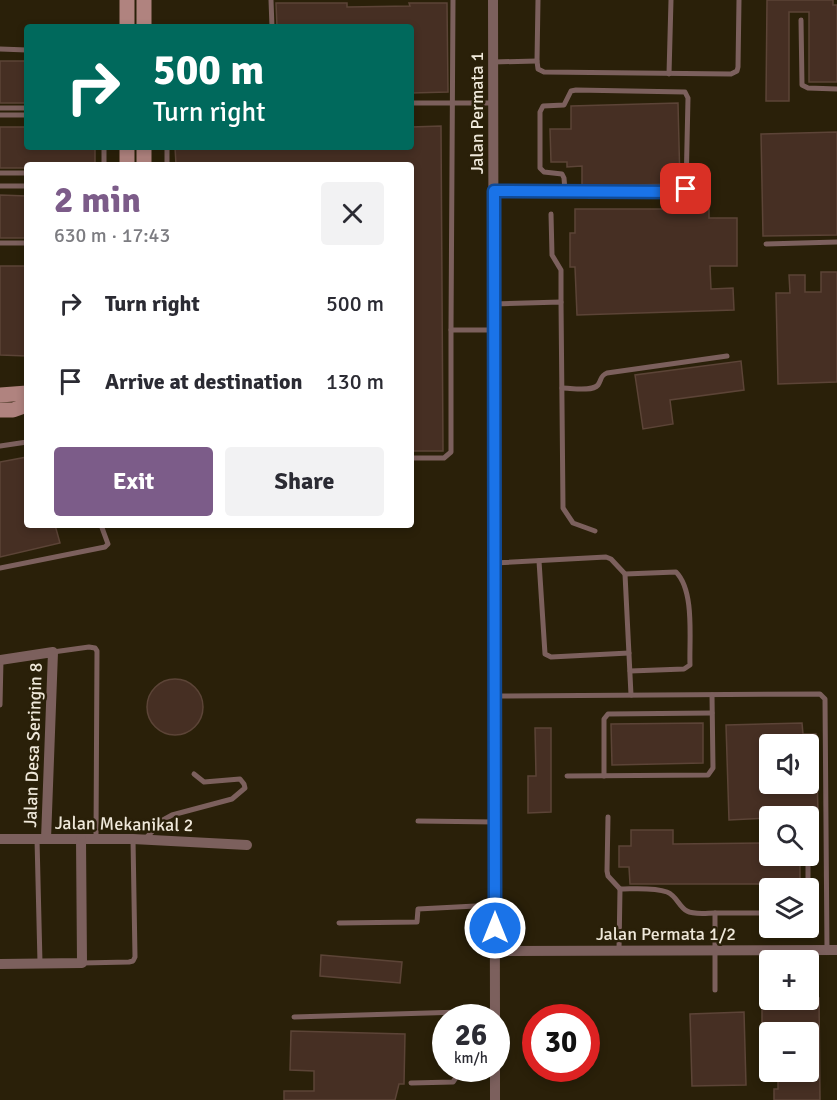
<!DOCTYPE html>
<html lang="en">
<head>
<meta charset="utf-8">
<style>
	body { margin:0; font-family:Signika,sans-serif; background:#f2f2f3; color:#2b2b33; height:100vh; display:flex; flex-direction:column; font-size:22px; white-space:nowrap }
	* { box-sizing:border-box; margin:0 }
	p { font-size:20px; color:#7c7c81 }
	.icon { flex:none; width:33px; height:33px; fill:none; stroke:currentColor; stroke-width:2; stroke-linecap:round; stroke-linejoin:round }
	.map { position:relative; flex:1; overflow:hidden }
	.drawer { position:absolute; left:24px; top:162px; width:390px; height:366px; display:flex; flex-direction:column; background:#fff; border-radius:6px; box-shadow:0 3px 9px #0003 }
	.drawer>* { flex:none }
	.guide { position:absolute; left:24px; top:24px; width:390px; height:126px; border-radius:6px; box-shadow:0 3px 9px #0003; background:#00695c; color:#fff; overflow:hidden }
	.tools { position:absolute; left:759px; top:734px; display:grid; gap:12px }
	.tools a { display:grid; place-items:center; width:60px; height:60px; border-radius:6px; background:#fff; box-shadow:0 3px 9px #0003; font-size:30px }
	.speed { position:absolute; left:432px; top:1004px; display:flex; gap:12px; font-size:30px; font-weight:700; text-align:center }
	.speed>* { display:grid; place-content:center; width:78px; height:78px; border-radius:50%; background:#fff; box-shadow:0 3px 9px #0003; line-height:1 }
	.speed small { font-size:15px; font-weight:400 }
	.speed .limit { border:9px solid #d22; background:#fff; color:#111 }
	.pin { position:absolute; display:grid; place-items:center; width:51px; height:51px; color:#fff; margin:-26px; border-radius:12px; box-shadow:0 3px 9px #0006 }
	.me { position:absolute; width:66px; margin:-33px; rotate:0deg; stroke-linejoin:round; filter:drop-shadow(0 0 4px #0008) }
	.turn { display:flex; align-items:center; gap:21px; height:126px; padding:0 30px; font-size:27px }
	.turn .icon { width:78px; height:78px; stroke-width:2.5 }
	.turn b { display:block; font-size:42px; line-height:51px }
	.round { display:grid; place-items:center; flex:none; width:63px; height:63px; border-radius:6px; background:#f2f2f3 }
	.summary { display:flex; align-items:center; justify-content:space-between; height:102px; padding:0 30px }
	h1 { font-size:36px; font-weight:700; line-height:45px; color:#7c5c89 }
	.primary-button { display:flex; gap:12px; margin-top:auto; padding:12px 30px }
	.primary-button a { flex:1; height:69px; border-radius:6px; background:#7c5c89; color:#fff; font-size:24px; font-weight:700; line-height:69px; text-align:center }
	.primary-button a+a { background:#f2f2f3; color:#2b2b33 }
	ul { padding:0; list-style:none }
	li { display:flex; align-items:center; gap:18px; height:78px; padding:0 30px }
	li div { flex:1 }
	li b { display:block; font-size:22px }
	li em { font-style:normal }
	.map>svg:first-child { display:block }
</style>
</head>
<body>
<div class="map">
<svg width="837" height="1100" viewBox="0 0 837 1100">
	<rect width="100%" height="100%" fill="#2a2009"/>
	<g fill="#462f23" stroke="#5c4437" stroke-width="1.5" fill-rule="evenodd">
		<polygon points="767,0 833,0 833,5 837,5 837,82 809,82 809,12 789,12 789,101 766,101"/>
		<polygon points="276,3 347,3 347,7 410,6 409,3 447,3 448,92 411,93 411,27 277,27"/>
		<rect x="0" y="61" width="27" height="42"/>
		<polygon points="678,103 680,184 582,186 582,166 567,167 567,162 551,162 550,129 571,129 571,106"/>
		<polygon points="441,126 443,451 411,451 411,165 176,165 175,147 411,147 411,127"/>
		<polygon points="0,127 27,127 27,147 95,147 95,165 27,165 27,168 0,168"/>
		<polygon points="837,132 837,235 763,236 761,134"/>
		<polygon points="0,195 27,196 27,238 0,238"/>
		<polygon points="575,209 709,209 709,218 737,218 737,266 710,266 711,289 733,288 734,310 577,315 575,267 570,267 570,233 575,233"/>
		<polygon points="0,266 27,266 27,356 0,355"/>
		<polygon points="821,272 837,272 837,382 778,384 776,293 790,293 789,275 805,275 805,292 821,292"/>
		<polygon points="741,361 744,390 670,400 673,424 643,429 635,375"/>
		<polygon points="27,457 27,525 55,525 60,543 0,557 0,462"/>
		<circle cx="175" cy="707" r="28"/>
		<polygon points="703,723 703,763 612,765 611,724"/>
		<path d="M802,723L803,734H816L818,812L798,813V816H770V818L729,820L726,725ZM770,744H808V783H770Z"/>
		<polygon points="535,728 551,728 551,812 528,813 528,776 536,776"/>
		<polygon points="631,830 673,830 673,844 770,843 770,855 800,855 800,884 630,884 629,867 619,867 619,846 631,846"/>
		<polygon points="321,955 402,962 400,983 320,976"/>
		<polygon points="762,985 770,985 770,999 819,998 820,1100 774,1100 774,1089 778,1089 778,1071 808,1071 808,1032 770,1032 770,1071 762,1071"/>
		<polygon points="744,1012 746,1085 692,1086 690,1014"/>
		<polygon points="291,1031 405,1034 404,1084 399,1084 395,1100 284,1100 284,1091 314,1091 314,1071 290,1070"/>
	</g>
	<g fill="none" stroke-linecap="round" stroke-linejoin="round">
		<g stroke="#7c605d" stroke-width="5">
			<polyline points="271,0 272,27"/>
			<polyline points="538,0 537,61 538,69 544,72 731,74 737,71 738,67 739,0"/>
			<polyline points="801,20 802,85 808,88 837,89"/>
			<polyline points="0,49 27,50"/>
			<polyline points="493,62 537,61"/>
			<polyline points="669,74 671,0"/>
			<polyline points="411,103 493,103"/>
			<polyline points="0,108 27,108"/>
			<polyline points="0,115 27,115"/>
			<polyline points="167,147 167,165"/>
			<polyline points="104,165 104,147"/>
			<polyline points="0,173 27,173"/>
			<polyline points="0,186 27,186"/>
			<polyline points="494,191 680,192 686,189 688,98 685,92 576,90 571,91 564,105 543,106 540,112 540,168 544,172 562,174 564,178 565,191"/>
			<polyline points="551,214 552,255 561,270 561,302"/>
			<polyline points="0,243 27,243"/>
			<polyline points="766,244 837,242"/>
			<polyline points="494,304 561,302 563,508 573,523 595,531"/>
			<polyline points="451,330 453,0"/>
			<path d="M562,388C571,388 592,392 598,385C602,379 600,376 607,373L727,356"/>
			<polyline points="0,446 27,442"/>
			<polyline points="411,458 444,458 451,452 451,330 494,330"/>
			<polyline points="539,561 545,654 551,657 629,653"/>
			<path d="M494,563L606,557L611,559L625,574L676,572C695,591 689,640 690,665L684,669L630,671"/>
			<polyline points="0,568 105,547 108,544 101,525"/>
			<polyline points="625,574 631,695"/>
			<polyline points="53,652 89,647 95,648 97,651 96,839"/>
			<polyline points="495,696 820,694 825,699 827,950"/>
			<polyline points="0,705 1,660"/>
			<polyline points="567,776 708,775 713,768 712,695"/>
			<polyline points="604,776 604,719 608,714 712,713"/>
			<polyline points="608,817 607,871 608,876 620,889"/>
			<polyline points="418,821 495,822"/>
			<polyline points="146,838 163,820 172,815 232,799 245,788 244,784 240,779 204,782 194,774"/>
			<polyline points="37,839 40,963"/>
			<polyline points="808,888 808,855"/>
			<polyline points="339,923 417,922 418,909 495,905"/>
			<path d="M619,950L620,889C634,889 653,887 667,892C677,896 679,907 687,911C694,915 707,913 715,913"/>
			<polyline points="82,963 129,962 133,961 135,957 133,839"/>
			<polyline points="715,990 715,913 770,913"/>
			<polyline points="294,1017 495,1011"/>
			<polyline points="411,1083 453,1082 457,1076 457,1068"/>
		</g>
		<g stroke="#7c605d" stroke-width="10">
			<polyline points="493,0 495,1017"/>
			<polyline points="0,660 53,652 46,839"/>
			<polyline points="0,839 133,839 247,845"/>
			<polyline points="495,951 837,950"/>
			<polyline points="0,964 82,963 81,839"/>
			<polyline points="495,1068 495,1100"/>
		</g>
		<g stroke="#b0837f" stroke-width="15">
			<polyline points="127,0 127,27"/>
			<polyline points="144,0 144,27"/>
			<polyline points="127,147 127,165"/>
			<polyline points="144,147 144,165"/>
			<polyline points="0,395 27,393"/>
			<polyline points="0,410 13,410 27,405"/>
		</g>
	</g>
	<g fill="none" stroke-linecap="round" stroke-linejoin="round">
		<g stroke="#114b97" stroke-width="15">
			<polyline id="route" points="495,928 494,191 680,192 686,189"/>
		</g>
		<use href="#route" stroke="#1a73e8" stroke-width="10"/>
	</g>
	<g text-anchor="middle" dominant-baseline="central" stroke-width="5" stroke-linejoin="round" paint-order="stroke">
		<g font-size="18" fill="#efe8da" stroke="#2a2009">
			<text transform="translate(477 113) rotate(-90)">Jalan Permata 1</text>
			<text transform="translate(33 745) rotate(-88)">Jalan Desa Seringin 8</text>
			<text transform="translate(124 824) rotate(1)">Jalan Mekanikal 2</text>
			<text x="666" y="934">Jalan Permata 1/2</text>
		</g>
	</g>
</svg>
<div class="tools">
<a><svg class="icon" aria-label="sound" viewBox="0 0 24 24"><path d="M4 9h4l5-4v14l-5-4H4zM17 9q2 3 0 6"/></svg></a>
<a><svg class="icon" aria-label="search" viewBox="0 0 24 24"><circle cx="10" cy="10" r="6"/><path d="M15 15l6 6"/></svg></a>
<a><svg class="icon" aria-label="layers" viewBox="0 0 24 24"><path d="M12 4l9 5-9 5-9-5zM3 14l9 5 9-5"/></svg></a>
<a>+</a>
<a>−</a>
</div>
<div class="speed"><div>26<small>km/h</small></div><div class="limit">30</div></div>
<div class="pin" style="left:686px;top:189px;background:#d93025"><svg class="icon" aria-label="arrive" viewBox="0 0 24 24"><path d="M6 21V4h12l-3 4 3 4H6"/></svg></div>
<svg class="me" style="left:495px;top:928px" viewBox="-20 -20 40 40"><circle r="17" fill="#1a73e8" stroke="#fff" stroke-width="3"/><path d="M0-11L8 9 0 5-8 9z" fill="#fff"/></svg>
<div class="guide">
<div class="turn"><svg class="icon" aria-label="right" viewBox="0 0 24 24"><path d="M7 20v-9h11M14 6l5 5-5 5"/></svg><div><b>500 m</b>Turn right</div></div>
</div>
<section class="drawer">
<div class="summary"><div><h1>2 min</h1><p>630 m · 17:43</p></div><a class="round"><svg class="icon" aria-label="close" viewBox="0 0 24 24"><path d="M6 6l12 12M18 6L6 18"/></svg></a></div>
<ul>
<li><svg class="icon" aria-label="right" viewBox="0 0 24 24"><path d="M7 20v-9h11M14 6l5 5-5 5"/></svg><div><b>Turn right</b></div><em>500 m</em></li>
<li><svg class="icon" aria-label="arrive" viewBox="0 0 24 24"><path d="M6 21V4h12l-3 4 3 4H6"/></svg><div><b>Arrive at destination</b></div><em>130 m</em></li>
</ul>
<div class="primary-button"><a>Exit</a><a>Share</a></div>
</section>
</div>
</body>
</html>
